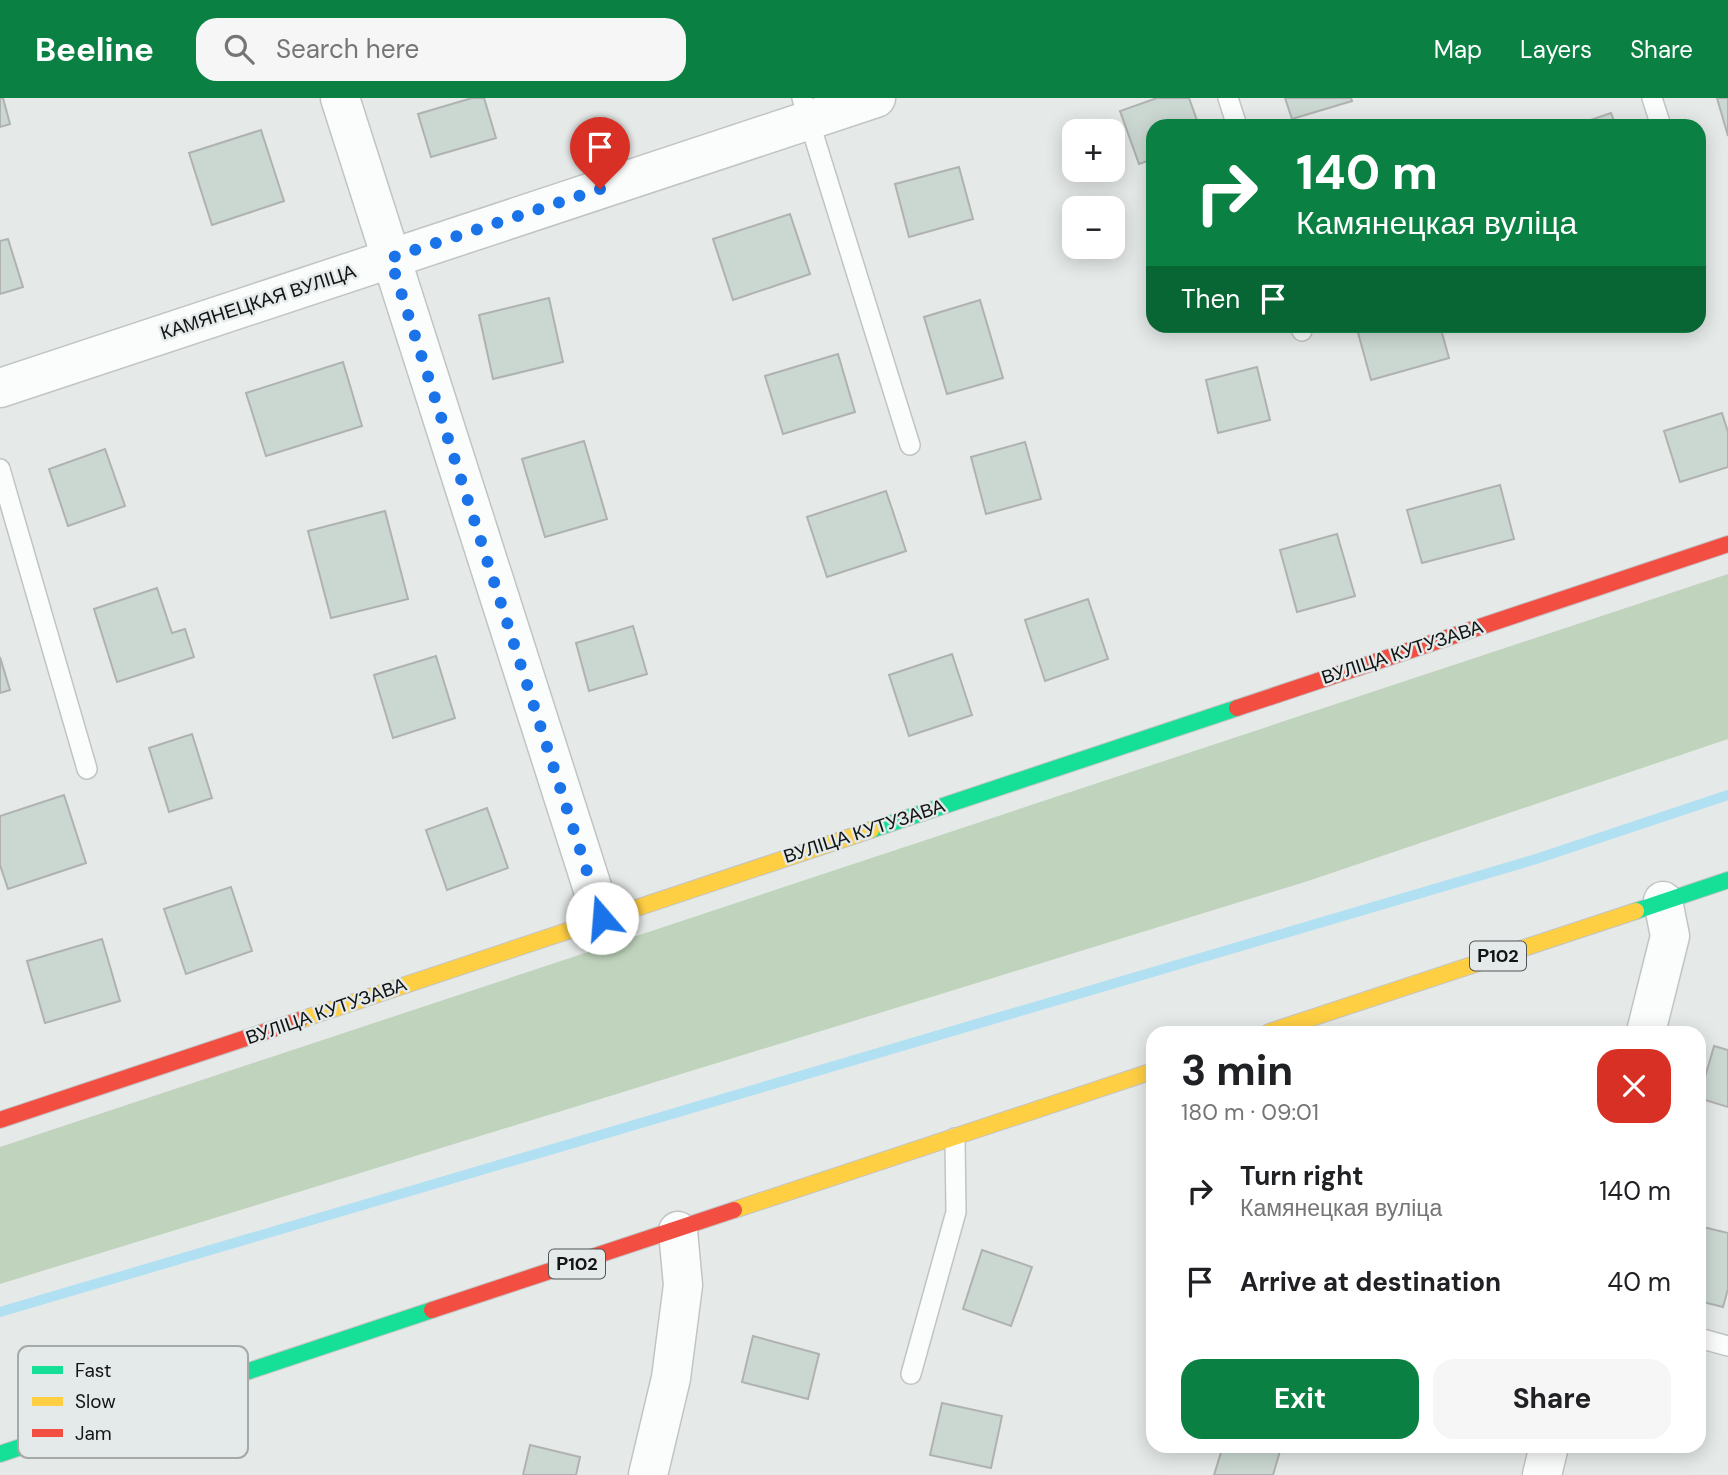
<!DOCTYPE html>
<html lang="en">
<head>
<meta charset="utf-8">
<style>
	body { margin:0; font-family:"DM Sans",sans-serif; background:#f6f6f6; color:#202124; height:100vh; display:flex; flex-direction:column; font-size:26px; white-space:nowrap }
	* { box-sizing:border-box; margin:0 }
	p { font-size:23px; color:#757577 }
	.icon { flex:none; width:38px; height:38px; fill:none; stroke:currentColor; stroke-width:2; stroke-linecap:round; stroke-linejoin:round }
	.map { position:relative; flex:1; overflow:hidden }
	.panel { position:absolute; left:1146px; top:928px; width:560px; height:427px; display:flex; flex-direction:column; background:#fff; border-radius:21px; box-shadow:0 4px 18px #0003 }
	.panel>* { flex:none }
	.hud { position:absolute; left:1146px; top:21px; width:560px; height:214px; border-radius:21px; box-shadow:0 4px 18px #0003; background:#0b8043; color:#fff; overflow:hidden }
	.controls { position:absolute; left:1062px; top:21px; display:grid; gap:14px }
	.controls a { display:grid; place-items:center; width:63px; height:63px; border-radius:14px; background:#fff; box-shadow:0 4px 18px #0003; font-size:35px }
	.pin { position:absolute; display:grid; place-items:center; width:60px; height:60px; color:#fff; margin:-72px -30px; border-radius:50% 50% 50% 0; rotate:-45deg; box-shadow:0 0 7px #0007 }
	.pin .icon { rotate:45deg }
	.me { position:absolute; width:77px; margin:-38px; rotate:342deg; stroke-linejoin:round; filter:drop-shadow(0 0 5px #0008) }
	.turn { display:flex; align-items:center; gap:24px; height:147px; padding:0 35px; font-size:32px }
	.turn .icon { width:91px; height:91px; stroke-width:2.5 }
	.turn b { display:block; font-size:49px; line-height:60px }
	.then { display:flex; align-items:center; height:66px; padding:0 35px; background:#0003; gap:14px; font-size:26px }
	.round { display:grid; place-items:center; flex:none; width:74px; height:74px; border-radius:21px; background:#f6f6f6 }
	.head { display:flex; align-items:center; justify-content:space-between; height:119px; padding:0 35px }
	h1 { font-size:42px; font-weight:700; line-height:52px }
	.action { display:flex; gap:14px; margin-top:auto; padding:14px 35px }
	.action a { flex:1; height:80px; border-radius:21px; background:#0b8043; color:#fff; font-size:28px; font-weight:700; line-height:80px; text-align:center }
	.action a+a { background:#f6f6f6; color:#202124 }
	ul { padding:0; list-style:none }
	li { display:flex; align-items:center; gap:21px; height:91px; padding:0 35px }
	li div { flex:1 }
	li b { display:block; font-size:26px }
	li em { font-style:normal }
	header { display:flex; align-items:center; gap:42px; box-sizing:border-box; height:98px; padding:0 35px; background:#0b8043; color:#fff }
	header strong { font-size:33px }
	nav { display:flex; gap:38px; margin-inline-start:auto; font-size:24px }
	.search { width:490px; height:63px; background:#f6f6f6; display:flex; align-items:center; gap:18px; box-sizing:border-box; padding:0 24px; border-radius:21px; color:#757577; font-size:26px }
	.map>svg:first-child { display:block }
</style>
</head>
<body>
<header>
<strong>Beeline</strong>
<div class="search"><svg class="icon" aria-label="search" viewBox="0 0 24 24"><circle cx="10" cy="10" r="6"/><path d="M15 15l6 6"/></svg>Search here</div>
<nav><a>Map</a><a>Layers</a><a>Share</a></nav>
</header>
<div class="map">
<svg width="1728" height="1377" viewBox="0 0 1728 1377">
	<rect width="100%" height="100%" fill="#e5e9e8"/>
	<polygon fill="#c0d4bd" points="1728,476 1728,641 1308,783 0,1186 0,1049"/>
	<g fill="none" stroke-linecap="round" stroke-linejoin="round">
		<polyline stroke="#b2e0f3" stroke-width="10" points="0,1214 1536,761 1728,697"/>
	</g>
	<g fill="#cbd8d1" stroke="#afb2b1" stroke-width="2">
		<polygon points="0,0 3,0 10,26 0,29"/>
		<polygon points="472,0 484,0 496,40 431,59 418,16"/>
		<polygon points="1157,0 1189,0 1199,28 1153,28 1153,61 1139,66 1120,13"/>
		<polygon points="1285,0 1351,0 1352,3 1292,21"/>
		<polygon points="1717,0 1728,0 1728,38"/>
		<polygon points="1611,15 1616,28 1573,28"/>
		<polygon points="261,32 284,103 212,127 189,55"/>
		<polygon points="959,69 973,121 909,139 895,86"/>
		<polygon points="790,116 810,176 733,202 713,141"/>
		<polygon points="8,141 23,189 0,196 0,143"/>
		<polygon points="549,200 563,264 493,281 479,217"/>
		<polygon points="980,202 1003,280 947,296 924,219"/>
		<polygon points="1369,228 1440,228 1449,260 1371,282 1357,231"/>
		<polygon points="838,256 855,314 783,336 765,278"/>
		<polygon points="343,264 362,328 266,358 246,295"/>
		<polygon points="1257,269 1270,322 1218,335 1206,282"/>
		<polygon points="1722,315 1728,334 1728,369 1680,384 1664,333"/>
		<polygon points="584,343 607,421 545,439 522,361"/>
		<polygon points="1025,344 1041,401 986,416 971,359"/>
		<polygon points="105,351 125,408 68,428 49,371"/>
		<polygon points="1500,387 1514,441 1422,465 1407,412"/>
		<polygon points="886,393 906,453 827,479 807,419"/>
		<polygon points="385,413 408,501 331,520 308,433"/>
		<polygon points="1337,436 1355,498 1297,514 1280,452"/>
		<polygon points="157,490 172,535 185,531 194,559 117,584 94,511"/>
		<polygon points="1088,501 1108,561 1045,583 1025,522"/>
		<polygon points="633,528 647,576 589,593 576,545"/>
		<polygon points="952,556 972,617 909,638 889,577"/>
		<polygon points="436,558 455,620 393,640 374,577"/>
		<polygon points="0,559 10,592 0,595"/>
		<polygon points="192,636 212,700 169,714 149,650"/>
		<polygon points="64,697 86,765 8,791 0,767 0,718"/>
		<polygon points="487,710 508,770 447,792 426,732"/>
		<polygon points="231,789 252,853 186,876 164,811"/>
		<polygon points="102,841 120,903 45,925 27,863"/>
		<polygon points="1714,948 1728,952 1728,1009 1699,1000"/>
		<polygon points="1699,1128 1728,1135 1728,1191 1723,1209 1699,1203"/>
		<polygon points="982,1152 1032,1169 1011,1228 963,1211"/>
		<polygon points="753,1238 819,1256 808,1301 742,1284"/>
		<polygon points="942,1305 1002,1318 991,1370 930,1357"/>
		<polygon points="530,1347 580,1359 576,1377 523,1377"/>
		<polygon points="1223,1348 1261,1348 1280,1353 1273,1377 1214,1377"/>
	</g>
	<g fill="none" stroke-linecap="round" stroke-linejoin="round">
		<g stroke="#c2c4c4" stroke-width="22">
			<g id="lane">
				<polyline points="802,0 910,347"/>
				<polyline points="1228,0 1237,28"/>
				<polyline points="1652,0 1661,28"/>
				<polyline points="1300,228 1302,233"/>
				<polyline points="0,371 87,671"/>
				<polyline points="1699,1240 1728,1248"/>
				<polyline points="911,1276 956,1114 955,1040"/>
			</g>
		</g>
		<g stroke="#c2c4c4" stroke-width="41">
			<g id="street">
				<polyline points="340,0 602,820"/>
				<polyline points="0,290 876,0"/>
				<polyline points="1646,934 1670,838 1663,803"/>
				<polyline points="648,1377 671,1280 683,1187 678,1133"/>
				<polyline points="1542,1377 1549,1348"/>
			</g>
		</g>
		<g stroke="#c2c4c4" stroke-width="18">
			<g id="fast">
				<polyline points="871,732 1237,610"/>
				<polyline points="1636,813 1728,782"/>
				<polyline points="0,1356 432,1212"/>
			</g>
		</g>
		<g stroke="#c2c4c4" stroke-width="18">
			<g id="slow">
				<polyline points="300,922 871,732"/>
				<polyline points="1269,934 1636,813"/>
				<polyline points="734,1112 1153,973"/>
			</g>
		</g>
		<g stroke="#c2c4c4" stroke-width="18">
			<g id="jam">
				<polyline points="1237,610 1728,446"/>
				<polyline points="0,1022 300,922"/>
				<polyline points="432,1212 734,1112"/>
			</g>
		</g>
		<use href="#lane" stroke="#fbfcfc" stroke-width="19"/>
		<use href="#street" stroke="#fbfcfc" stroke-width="38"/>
		<use href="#fast" stroke="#16e098" stroke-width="16"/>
		<use href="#slow" stroke="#ffcf43" stroke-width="16"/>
		<use href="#jam" stroke="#f24e42" stroke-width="16"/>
	</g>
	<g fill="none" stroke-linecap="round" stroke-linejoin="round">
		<polyline stroke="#1a73e8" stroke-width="12" stroke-dasharray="0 21.6" points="600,91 390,160 602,820"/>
	</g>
	<g text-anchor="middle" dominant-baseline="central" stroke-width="5" stroke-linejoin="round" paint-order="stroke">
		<g fill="#e4eae9" stroke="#525555" stroke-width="2">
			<rect x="1470" y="843.5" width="56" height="29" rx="5"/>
			<rect x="549" y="1151.5" width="56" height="29" rx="5"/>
		</g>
		<g font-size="18" font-weight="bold" fill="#131515">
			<text x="1498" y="858">Р102</text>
			<text x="577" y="1166">Р102</text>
		</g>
		<g font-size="19" fill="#131515" stroke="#e4eae9">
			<text transform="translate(258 204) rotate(-18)">КАМЯНЕЦКАЯ ВУЛІЦА</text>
			<text transform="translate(1402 554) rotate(-18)">ВУЛІЦА КУТУЗАВА</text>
			<text transform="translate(864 733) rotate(-18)">ВУЛІЦА КУТУЗАВА</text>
			<text transform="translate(326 913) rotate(-19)">ВУЛІЦА КУТУЗАВА</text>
		</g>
	</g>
	<rect x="18" y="1248" width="230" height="112" rx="10" fill="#e4eae9" stroke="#a5aaa9" stroke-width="2"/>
	<rect x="32" y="1268" width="31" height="8" fill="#16e098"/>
	<rect x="32" y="1299" width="31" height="9" fill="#ffcf43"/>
	<rect x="32" y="1331" width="31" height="8" fill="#f24e42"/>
	<g font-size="19" fill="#131515">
		<text x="75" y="1279">Fast</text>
		<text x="75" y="1310">Slow</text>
		<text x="75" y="1342">Jam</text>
	</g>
</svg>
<div class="controls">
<a>+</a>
<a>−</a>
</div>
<div class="pin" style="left:600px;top:91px;background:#d93025"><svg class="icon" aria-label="arrive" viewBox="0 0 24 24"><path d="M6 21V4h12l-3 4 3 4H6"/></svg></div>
<svg class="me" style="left:602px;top:820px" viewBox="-20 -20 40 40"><circle r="19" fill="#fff"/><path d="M0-13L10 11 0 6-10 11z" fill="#1a73e8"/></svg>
<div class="hud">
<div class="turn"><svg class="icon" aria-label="right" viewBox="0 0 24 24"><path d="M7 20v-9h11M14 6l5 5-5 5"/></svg><div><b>140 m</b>Камянецкая вуліца</div></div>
<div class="then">Then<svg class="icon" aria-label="arrive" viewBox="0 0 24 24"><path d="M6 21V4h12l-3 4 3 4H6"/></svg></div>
</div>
<section class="panel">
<div class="head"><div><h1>3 min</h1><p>180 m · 09:01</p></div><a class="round" style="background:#d93025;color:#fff"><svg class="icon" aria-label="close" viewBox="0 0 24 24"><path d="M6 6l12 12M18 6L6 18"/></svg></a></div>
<ul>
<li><svg class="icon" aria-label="right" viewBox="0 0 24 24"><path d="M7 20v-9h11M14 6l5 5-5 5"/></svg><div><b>Turn right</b><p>Камянецкая вуліца</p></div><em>140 m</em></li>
<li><svg class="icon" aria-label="arrive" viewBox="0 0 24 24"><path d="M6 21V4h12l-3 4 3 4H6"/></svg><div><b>Arrive at destination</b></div><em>40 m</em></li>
</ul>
<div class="action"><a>Exit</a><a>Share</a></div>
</section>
</div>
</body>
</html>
